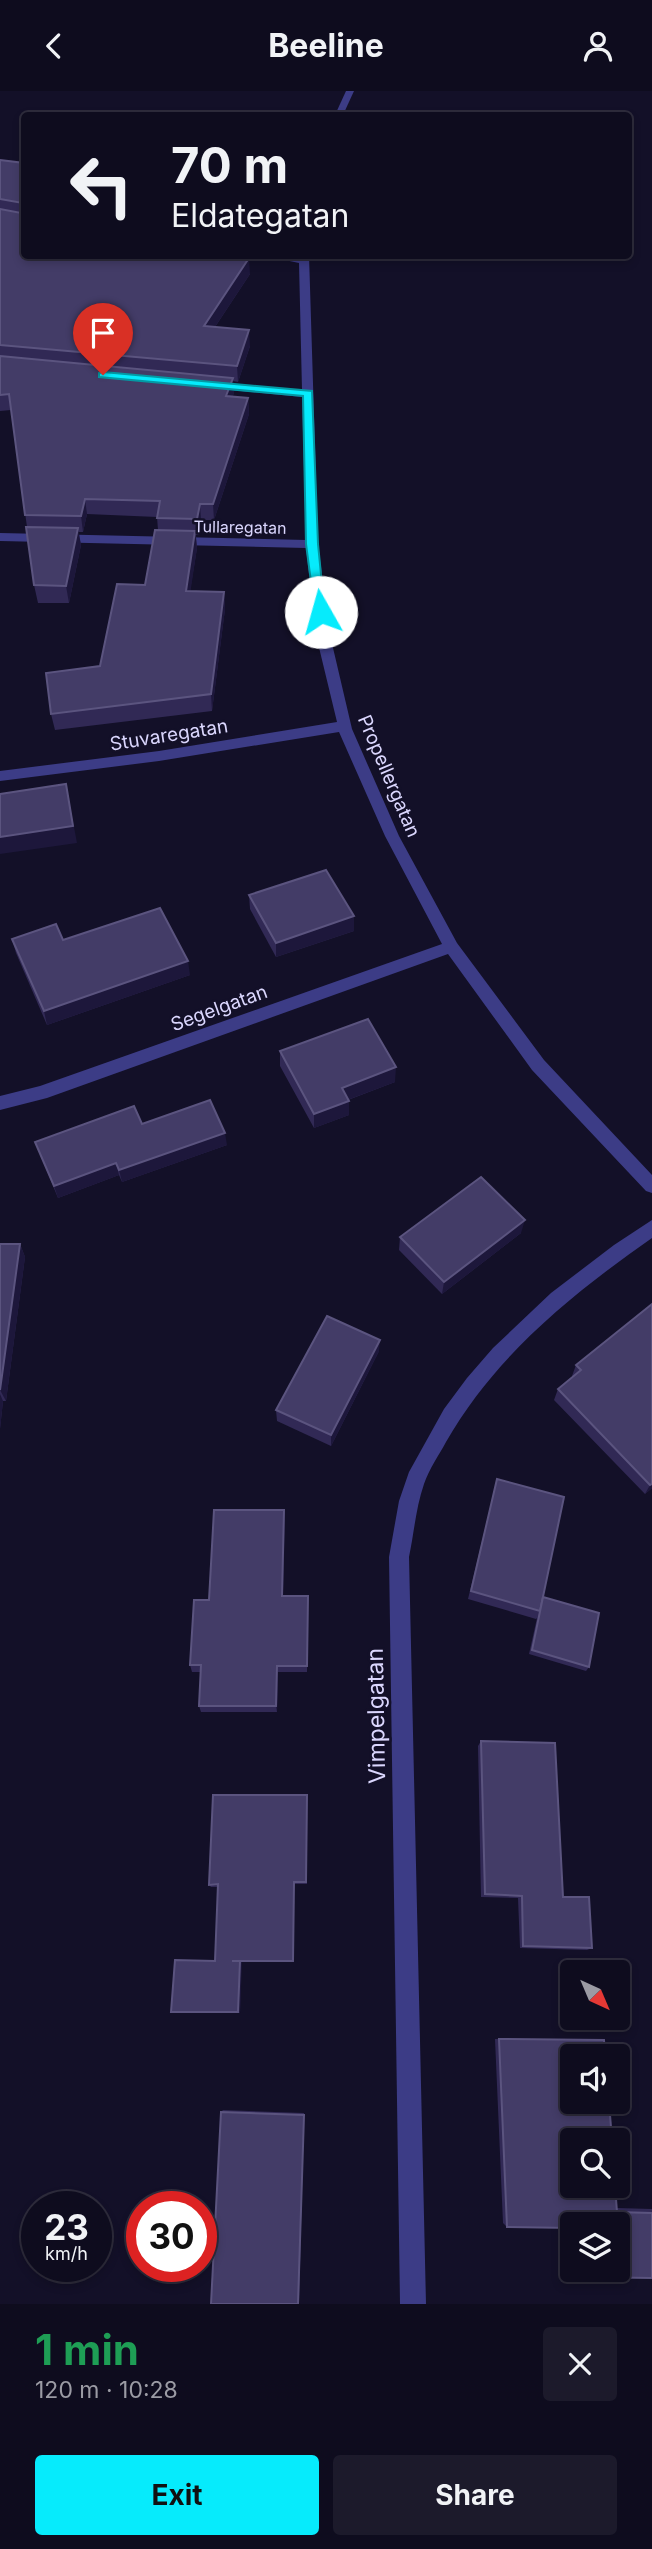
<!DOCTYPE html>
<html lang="en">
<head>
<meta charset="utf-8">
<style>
	body { margin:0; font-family:Inter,sans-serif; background:#1c1a2b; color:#f1f3f6; height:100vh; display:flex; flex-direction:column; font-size:26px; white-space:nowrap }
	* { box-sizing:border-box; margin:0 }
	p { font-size:23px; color:#9b9ba4 }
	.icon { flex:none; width:38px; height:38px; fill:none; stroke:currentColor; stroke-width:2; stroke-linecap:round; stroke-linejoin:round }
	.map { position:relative; height:2213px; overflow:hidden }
	.drawer { display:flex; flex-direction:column; background:#0e0c1e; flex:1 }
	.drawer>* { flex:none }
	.guide { position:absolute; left:21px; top:21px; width:611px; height:147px; border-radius:7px; box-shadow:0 4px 10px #0003,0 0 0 2px #2e2c3c; background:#0e0c1e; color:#f1f3f6; overflow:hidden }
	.needle { width:46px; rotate:136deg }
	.buttons { position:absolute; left:560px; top:1869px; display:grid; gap:14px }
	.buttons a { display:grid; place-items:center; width:70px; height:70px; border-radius:7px; background:#0e0c1e; box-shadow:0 4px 10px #0003,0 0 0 2px #2e2c3c; font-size:35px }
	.speed { position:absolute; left:21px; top:2100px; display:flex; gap:14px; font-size:35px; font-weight:700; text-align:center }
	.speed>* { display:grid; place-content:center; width:91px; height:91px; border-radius:50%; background:#0e0c1e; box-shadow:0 4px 10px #0003,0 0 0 2px #2e2c3c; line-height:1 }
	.speed small { font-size:18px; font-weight:400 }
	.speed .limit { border:10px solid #d22; background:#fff; color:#111 }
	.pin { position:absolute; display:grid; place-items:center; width:60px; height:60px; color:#fff; margin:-72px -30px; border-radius:50% 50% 50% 0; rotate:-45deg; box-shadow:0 0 7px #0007 }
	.pin .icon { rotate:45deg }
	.me { position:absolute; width:77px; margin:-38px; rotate:353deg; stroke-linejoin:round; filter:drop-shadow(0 0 5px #0008) }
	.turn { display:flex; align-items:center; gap:24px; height:147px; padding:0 35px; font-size:32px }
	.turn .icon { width:91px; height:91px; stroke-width:2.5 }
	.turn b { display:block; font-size:49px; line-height:60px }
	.round { display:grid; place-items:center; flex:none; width:74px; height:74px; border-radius:7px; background:#1c1a2b }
	.head { display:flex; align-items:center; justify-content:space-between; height:119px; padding:0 35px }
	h1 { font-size:42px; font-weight:700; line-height:52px; color:#1e9e55 }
	.primary-button { display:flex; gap:14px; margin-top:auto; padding:14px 35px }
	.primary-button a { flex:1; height:80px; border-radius:7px; background:#06ebfc; color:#111; font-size:28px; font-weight:700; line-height:80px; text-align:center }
	.primary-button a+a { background:#1c1a2b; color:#f1f3f6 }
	header { display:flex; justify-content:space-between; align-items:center; height:91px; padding:0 35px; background:#0e0c1e; font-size:32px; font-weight:700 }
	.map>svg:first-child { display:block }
</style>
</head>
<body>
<header><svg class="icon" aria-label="back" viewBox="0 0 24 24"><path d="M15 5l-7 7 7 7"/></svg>Beeline<svg class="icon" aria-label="person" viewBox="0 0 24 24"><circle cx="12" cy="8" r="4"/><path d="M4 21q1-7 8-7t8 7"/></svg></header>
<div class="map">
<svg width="652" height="2213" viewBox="0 0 652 2213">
	<rect width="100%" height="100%" fill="#131028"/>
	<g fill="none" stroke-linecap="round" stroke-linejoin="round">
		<g fill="#3c3c86" fill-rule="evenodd">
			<polygon points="346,0 354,0 343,24 335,24"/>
			<polygon points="261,164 309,164 318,453 330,544 352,638 399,745 457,852 544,969 652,1084 652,1102 646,1100 532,979 448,863 47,1007 0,1019 0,1005 40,995 442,853 385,745 339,641 159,670 0,690 0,680 159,660 337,631 316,544 306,457 0,450 0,442 306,449 302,306 210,297 204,294 210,291 302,299 299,172"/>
			<path d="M652,1129V1147C572,1203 495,1265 446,1351C439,1364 429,1378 424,1393C416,1416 414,1442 409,1466L426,2213H400L389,1466L399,1410L409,1381L444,1318L467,1287L493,1257L551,1202L614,1154Z"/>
		</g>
	</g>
	<g fill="#312955">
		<polygon points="0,69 250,183 215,236 250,255 238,291 233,290 234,302 232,306 248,307 249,323 214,429 201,429 199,444 196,444 197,457 190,500 224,501 225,518 212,620 55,639 51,623 100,575 145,494 158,439 157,426 87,423 83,441 78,441 81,454 69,512 38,512 34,494 27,436 11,319 0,320"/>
		<polygon points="249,804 354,840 276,866 250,818"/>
		<polygon points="12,848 63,849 190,884 47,934 16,862"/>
		<polygon points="280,960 395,991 348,1009 349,1024 314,1037 280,975"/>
		<polygon points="142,1033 227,1054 122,1091 119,1084 58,1107 35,1051"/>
		<polygon points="521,1142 442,1203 399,1159 400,1146"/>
		<polygon points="0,1153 20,1153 25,1166 6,1310 3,1310 0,1338"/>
		<polygon points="652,1213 652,1397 645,1403 554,1309 558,1298 573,1286 572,1285 576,1274"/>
		<polygon points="379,1260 331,1355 277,1330 276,1319"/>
		<polygon points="497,1388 543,1506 589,1576 586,1580 529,1563 537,1527 536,1528 468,1508"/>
		<polygon points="284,1419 283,1505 308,1505 307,1581 278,1581 277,1621 201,1621 199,1615 201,1581 192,1581 190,1574 209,1509"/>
		<polygon points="481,1650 563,1806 592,1857 587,1859 520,1857 518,1807 481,1806 478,1655"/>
		<polygon points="307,1704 307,1793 294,1793 294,1871 241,1871 240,1922 171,1921 215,1870 218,1796 211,1796 209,1794"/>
		<polygon points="495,1948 598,1949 617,2117 652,2118 652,2187 580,2186 575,2181 575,2179 618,2179 618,2133 507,2136 503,2132"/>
		<polygon points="223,2019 304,2022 299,2213 221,2021"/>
	</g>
	<g fill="#1d173b">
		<polygon points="249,167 250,183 205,251 204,235"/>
		<polygon points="249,239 250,255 238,291 237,275"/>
		<polygon points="233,287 234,302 227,321 226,305"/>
		<polygon points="248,307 249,323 214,429 213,413"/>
		<polygon points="85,408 87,423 83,441 81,425"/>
		<polygon points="200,413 201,429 199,444 197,428"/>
		<polygon points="78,437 81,454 69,512 66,495"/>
		<polygon points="195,440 197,457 188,517 186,500"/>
		<polygon points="224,501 225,518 212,620 211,603"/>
		<polygon points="66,693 77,752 0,763 0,746"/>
		<polygon points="354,825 354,840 276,866 276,852"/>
		<polygon points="188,870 190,884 47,934 44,920"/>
		<polygon points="396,976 395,991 342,1011 342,997"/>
		<polygon points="349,1010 349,1024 314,1037 314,1023"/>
		<polygon points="225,1042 227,1054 122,1091 119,1079"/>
		<polygon points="116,1072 119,1084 58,1107 54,1095"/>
		<polygon points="525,1129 521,1142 442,1203 444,1191"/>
		<polygon points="20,1153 25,1166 6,1310 0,1299"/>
		<polygon points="380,1249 379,1260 331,1355 331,1344"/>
		<polygon points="0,1303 3,1310 0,1338"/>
		<polygon points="652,1393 652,1397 645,1403 650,1394"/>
		<polygon points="284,1419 285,1428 283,1512 282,1505"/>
		<polygon points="277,1575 278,1581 277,1621 276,1615"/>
		<polygon points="240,1870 242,1871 240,1922 238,1921"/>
	</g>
	<g fill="#433c67" stroke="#5b547f" stroke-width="2">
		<polygon points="0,69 24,72 24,164 231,164 249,167 204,235 249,239 237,275 0,254 0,118 21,122 24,120 23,112 0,108"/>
		<polygon points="0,265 233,287 226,305 248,307 213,413 200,413 197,428 157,427 160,410 85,408 81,425 25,424 9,303 0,304"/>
		<polygon points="26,436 78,437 66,495 34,494"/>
		<polygon points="155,439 195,440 186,500 224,501 211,603 51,623 46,582 100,575 117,493 145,494"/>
		<polygon points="66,693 73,735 0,746 0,703"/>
		<polygon points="326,779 354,825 276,852 249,804"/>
		<polygon points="160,817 188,870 44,920 12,848 56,833 63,849"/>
		<polygon points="368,928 396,976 342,997 349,1010 314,1023 280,960"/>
		<polygon points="210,1009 225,1042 119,1079 116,1072 54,1095 35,1051 134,1015 142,1033"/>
		<polygon points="481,1086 525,1129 444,1191 400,1146"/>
		<polygon points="0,1153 20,1153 0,1299"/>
		<polygon points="652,1213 652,1393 650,1394 558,1298 581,1279 576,1274"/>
		<polygon points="327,1225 380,1249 331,1344 276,1319"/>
		<polygon points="497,1388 564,1406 540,1520 471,1500"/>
		<polygon points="214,1419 284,1419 282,1505 308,1505 307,1575 277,1575 276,1615 199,1615 201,1574 190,1574 194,1509 209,1509"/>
		<polygon points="543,1506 599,1522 589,1576 532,1559"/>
		<polygon points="481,1650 555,1652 563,1806 589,1806 592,1857 523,1855 522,1805 485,1803"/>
		<polygon points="213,1704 307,1704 306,1791 294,1791 293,1870 232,1870 240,1870 238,1921 171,1921 175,1869 215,1870 218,1793 209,1794"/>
		<polygon points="499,1948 604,1949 605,1965 572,1965 572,2011 609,2011 612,2049 572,2049 572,2095 615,2095 617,2121 652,2122 652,2187 580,2186 580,2179 618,2179 618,2133 572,2133 572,2137 507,2136"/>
		<polygon points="221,2021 304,2024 298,2213 211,2213"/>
	</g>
	<polygon fill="#06ebfc" stroke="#0499a4" stroke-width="2" points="103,281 312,300 318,453 325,524 321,525 315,521 306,453 303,305 99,286 99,282"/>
	<g text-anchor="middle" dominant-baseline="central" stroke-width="5" stroke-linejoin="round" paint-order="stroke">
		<g font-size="16" fill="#dbd7fe" stroke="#131028">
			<text transform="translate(240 436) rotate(1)">Tullaregatan</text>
		</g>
		<g font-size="19" fill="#dbd7fe" stroke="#131028">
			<text transform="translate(169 644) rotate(-9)">Stuvaregatan</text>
			<text transform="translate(389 685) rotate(67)">Propellergatan</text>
			<text transform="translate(219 917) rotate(-20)">Segelgatan</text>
		</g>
		<g font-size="23" fill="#dbd7fe" stroke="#131028">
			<text transform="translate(376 1625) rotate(-91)">Vimpelgatan</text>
		</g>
	</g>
</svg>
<div class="buttons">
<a><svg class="needle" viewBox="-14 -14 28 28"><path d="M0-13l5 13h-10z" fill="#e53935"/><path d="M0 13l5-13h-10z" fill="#9b9ba4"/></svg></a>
<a><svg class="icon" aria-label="sound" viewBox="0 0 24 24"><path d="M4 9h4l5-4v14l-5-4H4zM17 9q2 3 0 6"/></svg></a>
<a><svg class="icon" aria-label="search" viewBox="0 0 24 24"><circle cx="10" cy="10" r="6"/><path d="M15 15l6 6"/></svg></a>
<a><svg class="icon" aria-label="layers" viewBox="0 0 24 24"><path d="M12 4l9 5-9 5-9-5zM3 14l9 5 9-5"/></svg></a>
</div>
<div class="speed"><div>23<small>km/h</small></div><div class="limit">30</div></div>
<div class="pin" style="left:103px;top:284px;background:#d93025"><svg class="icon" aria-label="arrive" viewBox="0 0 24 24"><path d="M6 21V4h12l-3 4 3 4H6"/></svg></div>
<svg class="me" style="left:321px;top:521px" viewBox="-20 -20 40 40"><circle r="19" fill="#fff"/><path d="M0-13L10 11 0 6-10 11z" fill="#06ebfc"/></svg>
<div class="guide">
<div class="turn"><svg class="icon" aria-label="left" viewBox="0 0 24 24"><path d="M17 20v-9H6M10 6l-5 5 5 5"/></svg><div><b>70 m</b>Eldategatan</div></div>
</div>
</div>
<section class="drawer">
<div class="head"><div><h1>1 min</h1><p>120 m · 10:28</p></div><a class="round"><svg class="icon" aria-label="close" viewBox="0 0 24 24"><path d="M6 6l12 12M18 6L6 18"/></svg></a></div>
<div class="primary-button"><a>Exit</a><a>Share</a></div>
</section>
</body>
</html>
